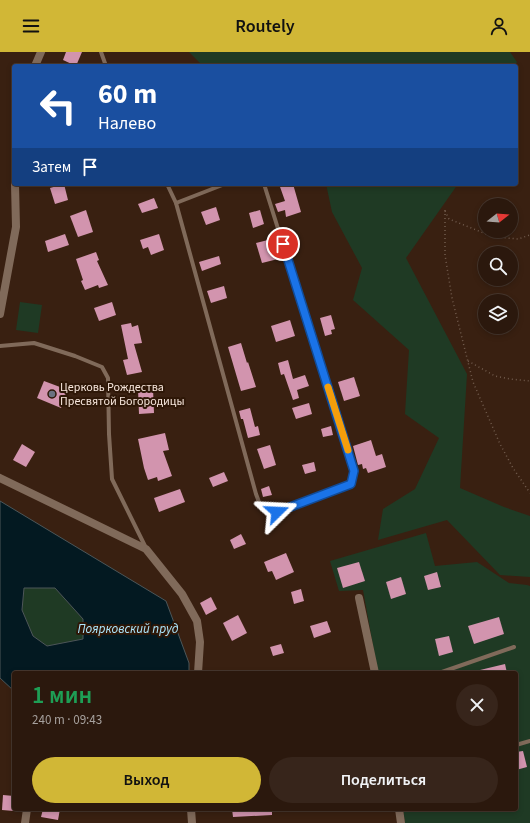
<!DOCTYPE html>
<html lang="ru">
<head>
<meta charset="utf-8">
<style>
	body { margin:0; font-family:"Source Sans 3",sans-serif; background:#37251b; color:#f1f3f6; height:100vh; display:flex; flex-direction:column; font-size:15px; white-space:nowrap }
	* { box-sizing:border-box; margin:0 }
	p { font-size:13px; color:#a6a09d }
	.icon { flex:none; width:22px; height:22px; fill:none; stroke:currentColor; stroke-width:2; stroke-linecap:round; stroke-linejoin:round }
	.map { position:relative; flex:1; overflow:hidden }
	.panel { position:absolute; left:12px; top:619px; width:506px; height:140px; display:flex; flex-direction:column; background:#2b180d; border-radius:4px; box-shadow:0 2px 6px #0003,0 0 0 1px #47372e }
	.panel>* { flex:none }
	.hud { position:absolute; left:12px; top:12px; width:506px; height:122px; border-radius:4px; box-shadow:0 2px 6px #0003,0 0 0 1px #47372e; background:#1a4fa0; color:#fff; overflow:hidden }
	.needle { width:26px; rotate:73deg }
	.fabs { position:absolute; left:478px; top:146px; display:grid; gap:8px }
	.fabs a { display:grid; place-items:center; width:40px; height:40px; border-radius:50%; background:#2b180d; box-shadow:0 2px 6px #0003,0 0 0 1px #47372e; font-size:20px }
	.pin { position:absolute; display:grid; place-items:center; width:34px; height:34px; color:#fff; margin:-17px; border:2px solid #fff; border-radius:50%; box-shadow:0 1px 4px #0007 }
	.me { position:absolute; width:44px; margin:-22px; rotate:69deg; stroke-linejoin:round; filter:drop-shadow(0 0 3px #0008) }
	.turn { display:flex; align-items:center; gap:14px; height:84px; padding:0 20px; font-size:18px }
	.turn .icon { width:52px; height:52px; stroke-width:2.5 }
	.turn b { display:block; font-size:28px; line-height:34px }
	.then { display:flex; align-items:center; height:38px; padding:0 20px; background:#0003; gap:8px; font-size:15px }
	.round { display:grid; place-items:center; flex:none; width:42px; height:42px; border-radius:21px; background:#37251b }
	.summary { display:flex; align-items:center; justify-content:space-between; height:68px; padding:0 20px }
	h1 { font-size:24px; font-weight:600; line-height:30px; color:#1e9e55 }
	.primary-button { display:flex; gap:8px; margin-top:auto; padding:8px 20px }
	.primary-button a { flex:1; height:46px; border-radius:24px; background:#d1b736; color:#111; font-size:16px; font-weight:600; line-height:46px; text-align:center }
	.primary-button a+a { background:#37251b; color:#f1f3f6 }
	header { display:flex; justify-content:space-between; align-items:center; height:52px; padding:0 20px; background:#d1b736; color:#111; font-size:18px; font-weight:600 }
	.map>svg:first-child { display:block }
</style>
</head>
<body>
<header><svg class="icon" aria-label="menu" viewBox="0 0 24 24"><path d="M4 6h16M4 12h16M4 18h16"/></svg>Routely<svg class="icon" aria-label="person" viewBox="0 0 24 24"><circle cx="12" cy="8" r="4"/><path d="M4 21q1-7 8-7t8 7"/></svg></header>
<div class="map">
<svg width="530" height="771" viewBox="0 0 530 771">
	<rect width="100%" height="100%" fill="#392011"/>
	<g fill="#1f3a24">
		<polygon points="189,0 510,0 517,10 514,14 203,14"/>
		<polygon points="326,132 458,132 406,206 467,322 460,436 504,455 530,464 530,525 500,523 447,468 378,488 383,457 415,437 439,386 405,362 409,298 353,248 362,216 332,160"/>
		<polygon points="20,250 42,253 38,281 16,278"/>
		<polygon points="426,481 435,514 477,510 509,531 527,533 530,534 530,771 405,771 403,757 516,757 516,621 378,621 363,538 339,539 330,509"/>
		<polygon points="24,536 55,536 83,567 83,587 47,594 33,584 22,558"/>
	</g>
	<path fill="#031921" stroke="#4c5659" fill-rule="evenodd" d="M0,449L166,549L189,611V621H14V639L0,626ZM24,536H55L83,567V587L47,594L33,584L22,558Z"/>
	<g fill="#d294ae">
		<polygon points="66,0 82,0 76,14 63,8"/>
		<polygon points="64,132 68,148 55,152 50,136"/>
		<polygon points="279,132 293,132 301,160 286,165 285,158 278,160 275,152 285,149"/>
		<polygon points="154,146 158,156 142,161 138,152"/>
		<polygon points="216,155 220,168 206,173 201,160"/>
		<polygon points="86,158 93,180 78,185 70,164"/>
		<polygon points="260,158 264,172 253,176 249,161"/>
		<polygon points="65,182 69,193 48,200 45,189"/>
		<polygon points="159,182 164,198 151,203 148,195 143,197 140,188"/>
		<polygon points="272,187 278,207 262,211 256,191"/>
		<polygon points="96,200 99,208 97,209 108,233 99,236 98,233 85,238 81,229 83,228 76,207"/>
		<polygon points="219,204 221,212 202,219 199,210"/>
		<polygon points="224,234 227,246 211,251 207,239"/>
		<polygon points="112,250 116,263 99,269 94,256"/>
		<polygon points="331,263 335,277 331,278 332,282 325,284 320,266"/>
		<polygon points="290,268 295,284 276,290 271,274"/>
		<polygon points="131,271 132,275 138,273 142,291 134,292 142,320 127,323 123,308 128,307 121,273"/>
		<polygon points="241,291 247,311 248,310 256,335 241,339 228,295"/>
		<polygon points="288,308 293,327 305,323 309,334 297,338 299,346 293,348 284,322 281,323 278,311"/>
		<polygon points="354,325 360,344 344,349 338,330"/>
		<polygon points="44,329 68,338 61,356 37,346"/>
		<polygon points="153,336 154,361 139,362 138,337"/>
		<polygon points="309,351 312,362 296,367 292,356"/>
		<polygon points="250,356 255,375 258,374 260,383 248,386 243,367 241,367 239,359"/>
		<polygon points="331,374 333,383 323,385 321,377"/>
		<polygon points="165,381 169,398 163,399 172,424 158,429 157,425 148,428 144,416 138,387"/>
		<polygon points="371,388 376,404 382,402 386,415 368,421 366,416 363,417 362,412 358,413 353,394"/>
		<polygon points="22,392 35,400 26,415 13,408"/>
		<polygon points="270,393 276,413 264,417 257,397"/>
		<polygon points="314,410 316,419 305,422 302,413"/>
		<polygon points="224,420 228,429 213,435 209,426"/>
		<polygon points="269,434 272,443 263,445 261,437"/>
		<polygon points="180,437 185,450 159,460 154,446"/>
		<polygon points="241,482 246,492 234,497 230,488"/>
		<polygon points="286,501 294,520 276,528 272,519 268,520 264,510"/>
		<polygon points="359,510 365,529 343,536 337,516"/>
		<polygon points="437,520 441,535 428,538 424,524"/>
		<polygon points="401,525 406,542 391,547 386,530"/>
		<polygon points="301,537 304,549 294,552 291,540"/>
		<polygon points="211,545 217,557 206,563 200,551"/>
		<polygon points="238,563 247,581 232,589 223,571"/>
		<polygon points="499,565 504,582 474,592 468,574"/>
		<polygon points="327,569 331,580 314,586 310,574"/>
		<polygon points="449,584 453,600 439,604 435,587"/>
		<polygon points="281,592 284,601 273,604 270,595"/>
		<polygon points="505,612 507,621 481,621 480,618"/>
		<polygon points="523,699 527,715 516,718 516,700"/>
		<polygon points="3,743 14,744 14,759 2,758"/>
		<polygon points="43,757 60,757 58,768 41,765"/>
		<polygon points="232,757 272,757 272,763 233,765"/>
	</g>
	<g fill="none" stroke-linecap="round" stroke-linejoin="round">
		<g stroke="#725c4e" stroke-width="1.5" stroke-dasharray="1 3" stroke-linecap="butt">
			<polyline points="445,158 445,203 452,246 473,330 500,392 513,416 530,441"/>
			<polyline points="445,159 449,167 486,182 496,185 518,187 530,183"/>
			<polyline points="468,309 495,324 510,327 530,329"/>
		</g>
		<g stroke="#806a5a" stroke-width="4">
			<polyline points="101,0 106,14"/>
			<polyline points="167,132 176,151 256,442 262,458 277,460 351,432 354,419 264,132"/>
			<polyline points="176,151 225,132"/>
			<polyline points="0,294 34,291 75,304 102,315 108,326 109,382 112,427 146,496"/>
			<polyline points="439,621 514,595"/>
			<polyline points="516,693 530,689"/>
		</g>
		<g stroke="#806a5a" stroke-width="8">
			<polyline points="35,14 41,0"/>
			<polyline points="0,262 16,175 15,132"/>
			<polyline points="0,426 146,497 182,542 197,569 200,590 198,621"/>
			<polyline points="359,546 375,621"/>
			<polyline points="191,757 192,771"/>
			<polyline points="399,757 401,771"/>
			<polyline points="25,771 27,757"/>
		</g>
	</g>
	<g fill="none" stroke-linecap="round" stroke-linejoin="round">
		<g stroke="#114b97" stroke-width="10">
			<polyline id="route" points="277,460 351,432 354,419 283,192"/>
		</g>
		<use href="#route" stroke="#1a73e8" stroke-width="7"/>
		<polyline stroke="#f59e0b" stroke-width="7" points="328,335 348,398"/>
	</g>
	<circle fill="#6b7280" stroke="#2e1707" stroke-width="1.5" cx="52" cy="342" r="4"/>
	<g text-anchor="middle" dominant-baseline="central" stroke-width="4" stroke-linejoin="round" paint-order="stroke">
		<g font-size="12" fill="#f7e6dc" stroke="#2e1707" text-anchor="start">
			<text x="60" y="335">Церковь Рождества<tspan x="60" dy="14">Пресвятой Богородицы</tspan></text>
		</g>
		<g font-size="13" font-style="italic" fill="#abe5fc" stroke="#2e1707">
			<text x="128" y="577">Поярковский пруд</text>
		</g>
	</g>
</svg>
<div class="fabs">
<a><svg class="needle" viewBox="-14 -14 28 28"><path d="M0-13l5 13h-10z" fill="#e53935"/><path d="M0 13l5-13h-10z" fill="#a6a09d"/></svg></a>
<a><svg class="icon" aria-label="search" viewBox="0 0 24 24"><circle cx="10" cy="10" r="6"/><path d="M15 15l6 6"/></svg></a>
<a><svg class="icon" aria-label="layers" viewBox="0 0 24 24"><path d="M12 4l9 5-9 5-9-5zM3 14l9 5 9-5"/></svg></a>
</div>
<div class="pin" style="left:283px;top:192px;background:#d93025"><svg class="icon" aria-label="arrive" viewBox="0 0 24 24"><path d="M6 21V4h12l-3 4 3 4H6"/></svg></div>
<svg class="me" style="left:277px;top:460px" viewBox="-20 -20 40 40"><path d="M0-17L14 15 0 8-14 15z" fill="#1a73e8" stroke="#fff" stroke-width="4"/></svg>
<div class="hud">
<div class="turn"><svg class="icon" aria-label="left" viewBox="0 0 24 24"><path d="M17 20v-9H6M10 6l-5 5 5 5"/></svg><div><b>60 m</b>Налево</div></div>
<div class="then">Затем<svg class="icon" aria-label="arrive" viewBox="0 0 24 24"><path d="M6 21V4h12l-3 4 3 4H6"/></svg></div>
</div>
<section class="panel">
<div class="summary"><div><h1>1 мин</h1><p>240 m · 09:43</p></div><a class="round"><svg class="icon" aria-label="close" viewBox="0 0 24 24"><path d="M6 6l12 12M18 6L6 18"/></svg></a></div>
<div class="primary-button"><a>Выход</a><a>Поделиться</a></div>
</section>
</div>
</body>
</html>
